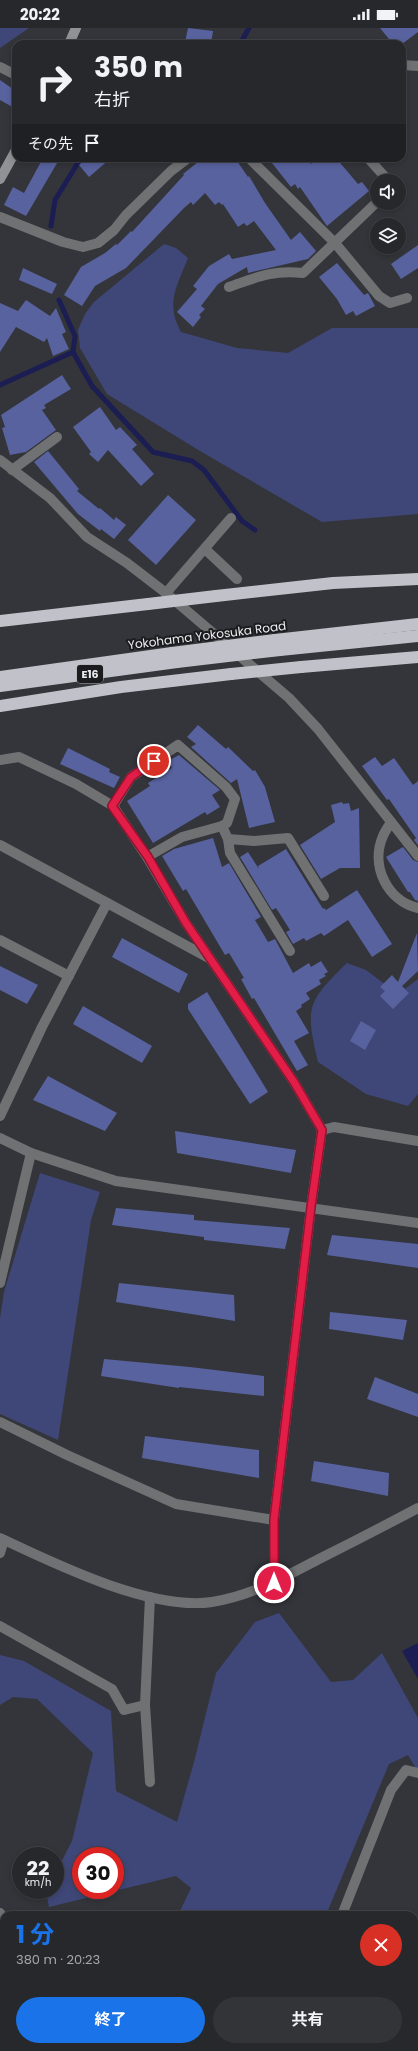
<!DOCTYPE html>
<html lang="ja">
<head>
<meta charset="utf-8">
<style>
	body { margin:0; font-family:Poppins,"Noto Sans JP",sans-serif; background:#323438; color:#f1f3f6; height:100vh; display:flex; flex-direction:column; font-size:15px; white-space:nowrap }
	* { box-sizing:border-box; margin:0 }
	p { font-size:13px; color:#a4a6a9 }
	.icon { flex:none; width:22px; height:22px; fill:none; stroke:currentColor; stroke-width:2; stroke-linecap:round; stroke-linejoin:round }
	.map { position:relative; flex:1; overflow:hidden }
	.drawer { position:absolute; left:0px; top:1883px; width:418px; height:140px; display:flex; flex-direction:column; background:#26282c; border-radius:12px 12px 0 0; box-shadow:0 2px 6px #0003,0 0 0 1px #424448 }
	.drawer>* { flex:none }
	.banner { position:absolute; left:12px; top:12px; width:394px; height:122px; border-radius:12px; box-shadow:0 2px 6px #0003,0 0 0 1px #424448; background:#26282c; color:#f1f3f6; overflow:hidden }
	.buttons { position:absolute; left:370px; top:146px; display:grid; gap:8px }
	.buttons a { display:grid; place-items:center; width:36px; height:36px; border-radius:50%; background:#26282c; box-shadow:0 2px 6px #0003,0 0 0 1px #424448; font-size:20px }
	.speed { position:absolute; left:12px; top:1819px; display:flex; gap:8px; font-size:20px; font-weight:700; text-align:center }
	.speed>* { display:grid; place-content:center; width:52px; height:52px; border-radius:50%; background:#26282c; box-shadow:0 2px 6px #0003,0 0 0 1px #424448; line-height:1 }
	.speed small { font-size:10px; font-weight:400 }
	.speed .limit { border:6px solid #d22; background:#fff; color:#111 }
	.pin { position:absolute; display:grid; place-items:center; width:34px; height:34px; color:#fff; margin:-17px; border:2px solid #fff; border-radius:50%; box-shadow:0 1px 4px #0007 }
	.me { position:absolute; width:44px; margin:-22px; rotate:0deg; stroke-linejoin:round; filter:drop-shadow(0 0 3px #0008) }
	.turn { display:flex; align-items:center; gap:14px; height:84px; padding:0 16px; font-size:18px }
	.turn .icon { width:52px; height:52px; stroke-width:2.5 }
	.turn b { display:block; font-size:28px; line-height:34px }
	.then { display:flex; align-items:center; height:38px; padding:0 16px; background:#0003; gap:8px; font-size:15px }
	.round { display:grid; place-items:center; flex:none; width:42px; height:42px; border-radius:21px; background:#323438 }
	.head { display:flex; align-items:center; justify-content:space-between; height:68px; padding:0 16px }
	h1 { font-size:24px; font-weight:700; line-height:30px; color:#1a73e8 }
	.cta { display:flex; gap:8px; margin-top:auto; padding:8px 16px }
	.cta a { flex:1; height:46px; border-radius:24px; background:#1a73e8; color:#fff; font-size:16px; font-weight:700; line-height:46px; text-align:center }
	.cta a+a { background:#323438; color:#f1f3f6 }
	.status { display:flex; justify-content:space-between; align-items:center; height:28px; padding:0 20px; background:#26282c; direction:ltr }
	.status svg { height:11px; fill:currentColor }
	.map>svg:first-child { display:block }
</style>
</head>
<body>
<div class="status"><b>20:22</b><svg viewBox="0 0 49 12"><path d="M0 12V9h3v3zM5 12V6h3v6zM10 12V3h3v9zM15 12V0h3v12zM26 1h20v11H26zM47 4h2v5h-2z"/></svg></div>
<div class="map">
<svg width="418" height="2023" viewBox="0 0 418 2023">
	<rect width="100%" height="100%" fill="#33353a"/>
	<g fill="#3f4778" fill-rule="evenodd">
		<polygon points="0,0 29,0 0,20"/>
		<path d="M164,216L176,220L188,230C177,258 165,275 181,304L237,320L288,325L332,300H418V486L322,494L200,423L107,366L80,320L78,302L85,286L94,274Z"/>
		<path d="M347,935L366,942L386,957L401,964L418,951V1066L408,1078L366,1066L318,1034C305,979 307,974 347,935Z"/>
		<polygon points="40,1145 100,1164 91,1192 58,1412 0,1386 0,1290 4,1264"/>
		<path d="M279,1585L331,1654L353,1652L382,1625L418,1690V1744L408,1727L389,1736L326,1887H178L191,1860L176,1848L49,1879L46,1864L47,1862H55V1846L72,1813L93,1725L37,1671L13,1669L0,1677V1627L24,1633L111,1683L116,1763L177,1794L194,1734L216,1645L255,1594ZM81,1828H115V1862H81Z"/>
		<polygon points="98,2019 168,2019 176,2023 96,2023"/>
	</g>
	<polygon fill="#1b1d53" points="418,1615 418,1651 402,1623"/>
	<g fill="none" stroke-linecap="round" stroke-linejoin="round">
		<g stroke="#1b1d53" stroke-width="5">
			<polyline points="240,16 249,0"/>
			<polyline points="51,198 55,172 81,130"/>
			<polyline points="59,272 75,308 73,324 92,358 153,424 192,433 204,442 242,493 255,502"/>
			<polyline points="0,357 73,324"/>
		</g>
	</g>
	<g fill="#58629e">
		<polygon points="188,0 213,3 211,16 185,14"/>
		<polygon points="380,0 418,0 418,4 402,16 393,16"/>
		<polygon points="0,52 16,63 16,81 0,72"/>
		<polygon points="43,130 60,130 26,188 4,177 13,159 24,165"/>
		<polygon points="87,130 111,130 89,149 79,137"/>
		<polygon points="203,130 235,130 248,149 249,148 265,175 291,212 300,204 316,223 308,231 252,244 248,245 247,239 218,256 201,278 205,281 199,287 201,289 193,299 177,284 197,261 193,258 209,238 229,226 232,231 276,222 254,193 247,198 244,195 238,199 223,176 222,177 219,174 215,177 205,165 193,177 191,174 184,180 126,240 95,258 82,278 64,267 81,239 105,225 116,216 117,217 131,203 132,204 184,147 183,146"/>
		<polygon points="268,130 306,130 311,136 318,130 336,130 358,156 362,154 369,163 327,198 300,159 298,161 295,156 291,159"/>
		<polygon points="418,217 418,240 401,251 391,236"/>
		<polygon points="337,235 364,267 368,265 375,278 356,288 353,283 346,287 337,271 319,249"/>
		<polygon points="23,240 57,256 52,266 19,252"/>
		<polygon points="26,272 50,288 56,280 66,304 62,306 69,321 53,328 47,310 44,314 16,299 0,324 0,275 18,283"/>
		<polygon points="62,347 71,361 44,377 46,380 42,382 56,402 26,424 10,427 2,400 5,399 1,387"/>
		<polygon points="100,379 116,402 120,399 137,417 132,421 154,446 141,458 108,422 98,434 89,426 91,424 73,399"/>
		<polygon points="48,423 79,461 77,463 99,481 100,480 114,492 116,489 126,497 114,511 101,501 100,503 78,486 34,434"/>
		<polygon points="168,467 196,492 156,537 128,512"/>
		<polygon points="198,697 226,721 228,719 253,743 255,742 265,759 275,794 249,800 237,751 231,755 191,719 196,716 187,709"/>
		<polygon points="68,720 110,741 109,744 120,749 114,760 60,736"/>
		<polygon points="179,727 220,762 212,767 220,779 207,787 205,784 153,815 127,773 150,758 148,755 172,740 168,733"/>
		<polygon points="375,729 382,738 394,730 413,757 418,753 418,817 414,812 416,810 389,771 387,772 362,738"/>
		<polygon points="342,774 343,776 349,775 351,783 359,780 360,840 340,840 321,851 300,817 335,794 331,777"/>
		<polygon points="213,810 222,839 229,835 261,889 255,892 268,914 275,911 293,945 309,935 311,939 321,933 328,944 324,946 326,948 319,952 321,956 306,965 310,971 301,977 302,979 296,983 309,1005 294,1013 308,1037 297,1043 254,970 252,971 241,951 244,950 229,925 225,927 186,861 183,863 162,828 174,821"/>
		<polygon points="403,819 413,832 418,834 418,873 415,872 410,864 408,864 386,829"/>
		<polygon points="286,821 323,881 324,880 326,882 357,862 392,916 372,929 348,892 324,908 321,905 306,913 304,910 293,916 286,904 290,902 276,880 272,882 240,829 248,824 259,841 258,838"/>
		<polygon points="417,905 418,943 402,958 409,965 393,981 380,968 385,963 380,959 392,947 398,954"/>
		<polygon points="122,910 188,946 179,965 112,929"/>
		<polygon points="0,938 38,957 27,976 0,962"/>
		<polygon points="207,964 268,1064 250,1076 188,981 188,976"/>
		<polygon points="83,978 152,1018 142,1035 73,996"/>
		<polygon points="361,993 376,1002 365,1022 350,1013"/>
		<polygon points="48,1048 117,1085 105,1103 33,1072"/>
		<polygon points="175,1103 296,1122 291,1145 177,1125"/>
		<polygon points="116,1180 194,1187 194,1192 290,1200 285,1221 204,1212 204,1209 112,1197"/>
		<polygon points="332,1207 418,1216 418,1240 327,1227"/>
		<polygon points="119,1255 234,1267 235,1293 116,1274"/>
		<polygon points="330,1284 407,1292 403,1312 329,1301"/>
		<polygon points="104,1331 190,1339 264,1348 264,1368 179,1359 179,1360 101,1348"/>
		<polygon points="375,1349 418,1366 418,1389 367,1371"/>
		<polygon points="145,1408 259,1422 259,1450 142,1430"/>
		<polygon points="314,1433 389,1445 388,1468 311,1453"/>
	</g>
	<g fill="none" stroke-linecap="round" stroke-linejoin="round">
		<g stroke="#707173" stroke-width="10">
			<polyline points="402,37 418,38"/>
			<polyline points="0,39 16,47"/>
			<polyline points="249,130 335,215 379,268 390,275 407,270"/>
			<polyline points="368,130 385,149 385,153"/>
			<polyline points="0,189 63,214 83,219 98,215 114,202 126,187 171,143 188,130"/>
			<path d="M229,259C257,249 272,242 303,245L377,174"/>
			<polyline points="0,432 50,470 87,509 127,535 166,565 289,670 318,701 418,828"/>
			<polyline points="12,442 57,409"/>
			<polyline points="205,521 237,551"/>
			<polyline points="166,565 231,490"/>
			<polyline points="0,732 19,729 76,756 113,778 147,829 186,895 294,1054 322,1102 311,1179 274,1492 274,1555"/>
			<polyline points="113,778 131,749 178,717 226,759 235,771 227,795 222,798 182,809 147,829"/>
			<path d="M391,794C389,798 385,803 383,808C370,837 387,873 418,880"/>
			<polyline points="222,798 228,811 230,825 290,923"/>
			<polyline points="228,811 254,813 288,810 324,868"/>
			<polyline points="0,817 209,930"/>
			<polyline points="0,912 69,948"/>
			<polyline points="0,1088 42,999 107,875"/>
			<polyline points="322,1102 334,1099 418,1113"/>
			<polyline points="0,1255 31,1125"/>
			<polyline points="0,1394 67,1427 176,1476 274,1492"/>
			<path d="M0,1510C55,1536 151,1583 212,1574C252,1568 286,1548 321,1530C353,1514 386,1497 418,1480"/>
			<polyline points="0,1525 4,1512"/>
			<polyline points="150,1569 145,1677 150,1754"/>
			<polyline points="0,1598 112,1661 124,1682 145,1677"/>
			<polyline points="0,1885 4,1891"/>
			<polyline points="342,1887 391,1762 406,1742 418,1745"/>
			<polyline points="414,1973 418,1974"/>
			<polyline points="55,2023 56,2019"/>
			<polyline points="300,2023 301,2019"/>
			<polyline points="378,2023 379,2019"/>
		</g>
		<polyline stroke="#707173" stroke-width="10" points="0,1110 31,1125 116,1153 418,1195"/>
		<g stroke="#919296" stroke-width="10">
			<polyline points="69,16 76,0"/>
			<polyline points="0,151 16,122"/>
		</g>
		<g stroke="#c1c2c9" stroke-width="12">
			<polyline points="216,568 333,555 418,551"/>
			<polyline points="0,593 148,576"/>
			<polyline points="275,612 418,596"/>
			<polyline points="280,622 418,608"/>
			<polyline points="301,639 418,629"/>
			<polyline points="0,649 172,625"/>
			<polyline points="0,658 177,634"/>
			<polyline points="0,678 121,659 231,646"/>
		</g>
		<g stroke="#c1c2c9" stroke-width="12">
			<polyline points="148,576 216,568"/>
			<polyline points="172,625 275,612"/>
			<polyline points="177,634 280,622"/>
			<polyline points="231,646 301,639"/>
		</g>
	</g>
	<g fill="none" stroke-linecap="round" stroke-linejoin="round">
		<g stroke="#92132f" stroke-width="10">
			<polyline id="route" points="154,733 131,749 112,778 148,829 186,895 294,1054 322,1102 311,1179 274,1492 274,1555"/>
		</g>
		<use href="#route" stroke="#e11d48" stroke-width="7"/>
	</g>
	<g text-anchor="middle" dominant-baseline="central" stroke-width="4" stroke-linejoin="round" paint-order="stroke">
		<rect fill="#1c1c1f" stroke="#adaeb1" stroke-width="1" x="77" y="637" width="26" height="18" rx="3"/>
		<g font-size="11" font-weight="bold" fill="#ebecef">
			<text x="90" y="646">E16</text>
		</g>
		<g font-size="12" fill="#ebecef" stroke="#1c1c1f">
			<text transform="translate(207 607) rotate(-7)">Yokohama Yokosuka Road</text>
		</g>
	</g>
</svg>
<div class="buttons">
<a><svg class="icon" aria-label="sound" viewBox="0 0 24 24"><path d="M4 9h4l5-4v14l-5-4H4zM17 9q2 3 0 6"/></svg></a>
<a><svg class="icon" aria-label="layers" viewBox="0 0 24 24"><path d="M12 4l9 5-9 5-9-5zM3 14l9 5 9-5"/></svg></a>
</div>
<div class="speed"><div>22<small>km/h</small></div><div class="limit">30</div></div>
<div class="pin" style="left:154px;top:733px;background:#d93025"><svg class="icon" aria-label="arrive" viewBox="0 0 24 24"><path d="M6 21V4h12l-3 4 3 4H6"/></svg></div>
<svg class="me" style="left:274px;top:1555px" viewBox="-20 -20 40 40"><circle r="17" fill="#e11d48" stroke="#fff" stroke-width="3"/><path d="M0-11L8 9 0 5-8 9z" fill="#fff"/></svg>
<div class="banner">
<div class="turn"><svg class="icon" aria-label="right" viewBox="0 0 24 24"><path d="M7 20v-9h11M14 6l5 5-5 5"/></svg><div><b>350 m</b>右折</div></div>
<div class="then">その先<svg class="icon" aria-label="arrive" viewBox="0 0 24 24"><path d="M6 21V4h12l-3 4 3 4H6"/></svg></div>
</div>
<section class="drawer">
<div class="head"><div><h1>1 分</h1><p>380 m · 20:23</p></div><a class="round" style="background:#d93025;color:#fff"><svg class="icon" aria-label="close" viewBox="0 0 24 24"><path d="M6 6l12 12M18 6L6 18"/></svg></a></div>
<div class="cta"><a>終了</a><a>共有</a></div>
</section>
</div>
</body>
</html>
